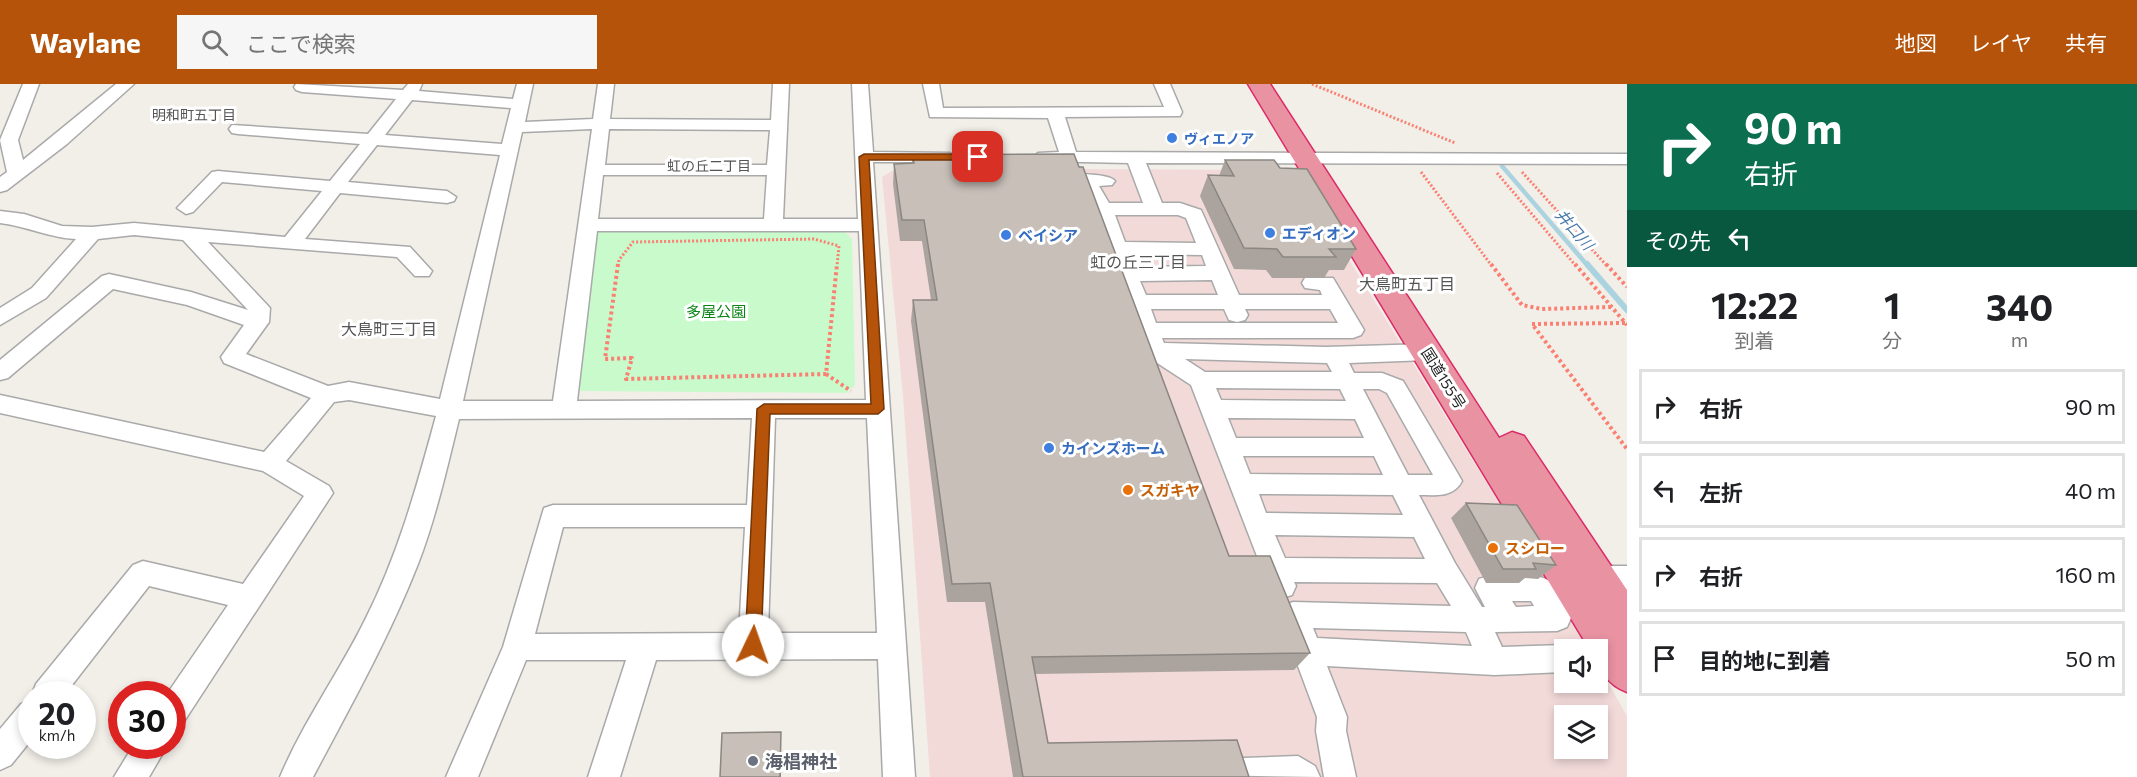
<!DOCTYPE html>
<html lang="ja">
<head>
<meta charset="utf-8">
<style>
	body { margin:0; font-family:Commissioner,"Noto Sans JP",sans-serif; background:#f6f6f6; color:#202124; height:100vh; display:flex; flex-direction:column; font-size:22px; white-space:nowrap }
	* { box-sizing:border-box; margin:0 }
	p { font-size:20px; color:#757577 }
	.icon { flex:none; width:33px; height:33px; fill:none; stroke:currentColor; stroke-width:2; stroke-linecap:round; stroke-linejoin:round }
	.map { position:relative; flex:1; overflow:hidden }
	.side { display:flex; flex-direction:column; background:#fff; width:510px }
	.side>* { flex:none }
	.top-card { background:#0b6e4f; color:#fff; overflow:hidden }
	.fabs { position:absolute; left:1554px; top:555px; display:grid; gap:12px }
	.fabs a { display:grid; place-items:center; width:54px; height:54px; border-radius:0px; background:#fff; box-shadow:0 3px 9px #0003; font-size:30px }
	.speed { position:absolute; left:18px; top:597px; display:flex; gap:12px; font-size:30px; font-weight:700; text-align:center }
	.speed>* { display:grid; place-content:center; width:78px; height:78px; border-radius:50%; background:#fff; box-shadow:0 3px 9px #0003; line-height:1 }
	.speed small { font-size:15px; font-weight:400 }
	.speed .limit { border:9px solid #d22; background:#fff; color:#111 }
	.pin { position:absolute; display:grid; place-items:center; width:51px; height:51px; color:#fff; margin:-26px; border-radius:12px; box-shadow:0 3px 9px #0006 }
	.me { position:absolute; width:66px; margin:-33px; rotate:3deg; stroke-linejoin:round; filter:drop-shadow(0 0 4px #0008) }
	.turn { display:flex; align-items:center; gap:21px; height:126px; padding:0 18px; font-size:27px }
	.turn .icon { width:78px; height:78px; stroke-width:2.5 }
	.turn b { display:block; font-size:42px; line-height:51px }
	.then { display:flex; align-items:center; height:57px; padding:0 18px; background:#0003; gap:12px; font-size:22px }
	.eta { display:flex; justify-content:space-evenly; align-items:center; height:102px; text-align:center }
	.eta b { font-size:36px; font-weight:700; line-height:42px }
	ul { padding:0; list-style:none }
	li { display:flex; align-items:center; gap:18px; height:75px; margin:0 12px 9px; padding:0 6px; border:3px solid #e0e0e0; border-radius:0px }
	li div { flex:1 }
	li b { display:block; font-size:22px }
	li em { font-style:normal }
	header { display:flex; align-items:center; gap:36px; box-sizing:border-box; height:84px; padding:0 30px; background:#b45309; color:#fff }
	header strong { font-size:28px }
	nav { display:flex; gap:33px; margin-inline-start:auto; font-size:21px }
	.search { width:420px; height:54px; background:#f6f6f6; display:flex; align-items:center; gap:15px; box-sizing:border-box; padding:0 21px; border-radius:0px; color:#757577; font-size:22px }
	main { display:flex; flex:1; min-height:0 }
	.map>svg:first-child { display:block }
</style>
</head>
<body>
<header>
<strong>Waylane</strong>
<div class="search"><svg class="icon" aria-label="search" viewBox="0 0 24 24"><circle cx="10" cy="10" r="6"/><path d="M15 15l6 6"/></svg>ここで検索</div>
<nav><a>地図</a><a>レイヤ</a><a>共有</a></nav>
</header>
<main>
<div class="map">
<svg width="1627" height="693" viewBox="0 0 1627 693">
	<rect width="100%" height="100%" fill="#f2efe9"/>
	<path fill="#f2dad9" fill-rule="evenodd" d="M897,84L1277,86L1300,96L1589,565L1564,566V598H1598V581L1627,632V693H930L903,312L882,93ZM1564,632H1598V664H1564Z"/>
	<polygon fill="#c8facc" points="600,146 844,147 852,155 855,301 846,309 581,307 576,303 593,150"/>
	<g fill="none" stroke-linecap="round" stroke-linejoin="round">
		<polyline stroke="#aad3df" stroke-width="4.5" points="1502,82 1588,182"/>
		<polyline stroke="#aad3df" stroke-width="6" points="1587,180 1627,226"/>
		<g stroke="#a9a9a9" stroke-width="3">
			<g id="minor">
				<polygon points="23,0 39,0 18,56 23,76 116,0 134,0 67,60 7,106 0,108 0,93 7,88 0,56"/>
				<path d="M296,0L403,6L408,0H422L419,7L513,15L517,0H533L525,38L593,35L598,0H614L610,35L771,36L773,0H789L783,135H858L852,0H868L873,68L950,69L953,73L944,78H873L915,693H883L878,575L656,576L620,693H588L626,576H526L478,693H446L503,563L544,424L553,421H747L752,334L459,335C447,384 436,433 418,480C389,554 350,623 313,693H280C303,638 339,589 365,536C398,471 417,402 436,332L349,316L334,318L286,377L329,402L333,409L183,639L172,644V610H167L228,521L149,502L65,610H32L36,600L133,481L143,477L243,500L304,412L263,387L0,329V311L264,368L311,314L224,279L221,273L244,241L187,221L113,205L8,294L0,296V276L102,192L109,190L191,208L248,226L183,156L134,151L98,155L46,214L0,241V224L32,204L76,155C50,154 26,142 0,139V127L24,130L62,142L92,143L134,139L285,153L322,107L222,98L193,128L186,130L177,124L212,88L218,87L330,97L360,60L238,50L232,49L229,45L232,41L368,50L396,15L302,8L296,6L294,3ZM412,16L511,24L502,60L385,51ZM592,45L553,317H463L522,48ZM609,45L770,46L767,81H605ZM377,61L500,71L440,315L349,298L328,302L246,270L269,238L270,224L208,158L397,173L415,192H429L432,187L410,163L305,155L340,109L447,119L454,117L456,113L447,107L348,98ZM603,91H767L764,135H598ZM597,147H859L866,316L577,317ZM775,334H867L877,549H768ZM563,443H745L739,549L535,550Z"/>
				<path d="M923,0H939L943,24L1164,23L1154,0H1170L1182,28L1180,32L1065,33L1076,68L1627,70V80L1146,79L1162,119H1180L1201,126L1239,211H1322L1320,206L1305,204L1302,199L1305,194H1333L1364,246L1361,251L1353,254H1162L1164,259L1326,263L1428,260L1436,262L1439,268L1436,274L1428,276L1349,279L1354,289H1382L1403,297L1458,390L1462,397C1453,414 1436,411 1419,411L1455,479L1482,523H1485L1475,504L1479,495C1491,491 1540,488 1549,497C1558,505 1566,523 1571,534L1567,543L1557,547L1495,548L1502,563L1564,561L1574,565L1564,566V588L1494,591L1327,582L1347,633L1346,647L1356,693H1324L1316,647L1317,633L1279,531L1283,522L1293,518L1451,522L1437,499L1294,498L1296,502L1292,511L1282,514L1272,511L1191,301L1148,273L1145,267L1094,125L1081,103L1057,102L1048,97C1054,88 1109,88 1115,97L1112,101L1099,102L1109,119H1143L1128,79L1038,77L1035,73L1038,69L1059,68L1048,34L930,33ZM1115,131H1178L1186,134L1196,159L1125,158ZM1130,170L1202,171L1206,182L1135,183ZM1212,196L1218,211H1146L1140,197ZM1151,225H1224L1229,236L1237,238L1245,236L1248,231L1245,225H1330L1338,239H1156ZM1185,275L1327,279L1332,288H1205ZM1216,304L1340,305L1346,317L1221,316ZM1363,305H1379L1387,309L1433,391H1408ZM1228,334L1355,335L1364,354H1236ZM1243,372H1374L1383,391L1250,390ZM1259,410L1393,411L1403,431L1266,429ZM1275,451L1414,453L1425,475L1285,474ZM1512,517H1531L1534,522L1516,523ZM1313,544L1466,548L1472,562L1317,554Z"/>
				<polygon points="1598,482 1627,482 1627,506 1598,506 1588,502 1584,494 1588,486"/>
				<polygon points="32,615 32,655 11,681 0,686 0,645 21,620"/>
				<polygon points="133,662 167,662 149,693 114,693"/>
				<polygon points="1298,672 1315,682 1320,693 1200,691 1205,680 1216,675"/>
			</g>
		</g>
		<g stroke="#dc2a67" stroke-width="3">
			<path id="highway" d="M1248,0H1270L1499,354L1512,348L1524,352L1627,506V608C1608,601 1598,586 1598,566H1590Z"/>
		</g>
		<g stroke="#fa8072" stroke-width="3" stroke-dasharray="2 2" stroke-linecap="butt">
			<polyline points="1312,0 1455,59"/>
			<polyline points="1421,88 1492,182"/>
			<polyline points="1522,88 1607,182"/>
			<polyline points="1497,89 1576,182"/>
			<polyline points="618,182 619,176 633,158 814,155 839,162 837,182"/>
		</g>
		<g stroke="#fa8072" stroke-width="4" stroke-dasharray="3 3" stroke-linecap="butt">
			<polyline points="618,180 605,275 632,274 626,295 826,290 837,180"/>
			<polyline points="1491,180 1522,221 1542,225 1611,223"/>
			<polyline points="1575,180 1627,241"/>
			<polyline points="1606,180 1627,203"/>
			<polyline points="1625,239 1532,240 1627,365"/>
			<polyline points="826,290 851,307"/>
		</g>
		<use href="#minor" fill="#fff" fill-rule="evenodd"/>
		<use href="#highway" fill="#e892a2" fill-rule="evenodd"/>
	</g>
	<g fill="#aba49e">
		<polygon points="912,71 1229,472 1310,569 1294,586 1035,590 1048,659 1249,693 1013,693 985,518 947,518 911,237 913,216 931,216 922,157 900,157 893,100 894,80 912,79"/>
		<polygon points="1225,76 1280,84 1356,165 1344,186 1329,186 1324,194 1272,194 1266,186 1234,185 1200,112 1208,91 1219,92"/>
		<polygon points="1466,419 1556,481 1538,495 1525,494 1519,499 1486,499 1451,434"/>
	</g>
	<polygon fill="#8b8681" points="781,648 781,693 780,693"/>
	<g fill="#c7bfb8" stroke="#8b8681" stroke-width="1.5">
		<polygon points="1074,70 1079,83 1083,83 1229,472 1270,472 1310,569 1032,573 1048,659 1237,656 1249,693 1023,693 990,499 952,500 913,216 937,216 924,136 902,136 894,80 914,79 912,71"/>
		<polygon points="1225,76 1274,76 1280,84 1307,85 1356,165 1329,165 1336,173 1283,173 1277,165 1244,164 1208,91 1234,92"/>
		<polygon points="1466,419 1517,421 1556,481 1533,479 1536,485 1503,485"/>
		<polygon points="781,648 780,693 720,693 722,649"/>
	</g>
	<polygon fill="#b45309" stroke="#753606" stroke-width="1.5" points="864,70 978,70 983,73 978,76 869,76 884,325 878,330 770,330 761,561 759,567 753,569 747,567 745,561 757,325 764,320 871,320 859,73"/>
	<g fill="#3f7fe0" stroke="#fff" stroke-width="2">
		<circle cx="1172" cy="54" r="6"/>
		<circle cx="1270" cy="149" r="6"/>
		<circle cx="1006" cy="151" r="6"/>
		<circle cx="1049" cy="364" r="6"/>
	</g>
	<g fill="#e8710a" stroke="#fff" stroke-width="2">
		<circle cx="1128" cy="406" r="6"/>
		<circle cx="1493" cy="464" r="6"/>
	</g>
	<circle fill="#6b7280" stroke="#fff" stroke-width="2" cx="753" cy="677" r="6"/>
	<g text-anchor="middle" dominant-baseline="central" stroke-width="6" stroke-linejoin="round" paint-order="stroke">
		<g font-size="14" fill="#555" stroke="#fff">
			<text x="194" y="30">明和町五丁目</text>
			<text x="709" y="81">虹の丘二丁目</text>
		</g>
		<g font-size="14" font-weight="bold" fill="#366cbe" stroke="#fff" text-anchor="start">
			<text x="1184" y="54">ヴィエノア</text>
		</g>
		<g font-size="15" font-weight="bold" fill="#366cbe" stroke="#fff" text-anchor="start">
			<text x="1282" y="149">エディオン</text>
			<text x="1018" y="151">ベイシア</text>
			<text x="1061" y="364">カインズホーム</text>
		</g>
		<g font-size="15" fill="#0c8416" stroke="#fff">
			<text x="716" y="227">多屋公園</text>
		</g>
		<g font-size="15" fill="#222" stroke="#fff">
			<text transform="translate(1444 294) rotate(58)">国道155号</text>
		</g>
		<g font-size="15" font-weight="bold" fill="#c56008" stroke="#fff" text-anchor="start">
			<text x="1140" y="406">スガキヤ</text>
			<text x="1505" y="464">スシロー</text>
		</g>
		<g font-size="16" font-style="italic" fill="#4a7aab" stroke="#fff">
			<text transform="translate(1575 145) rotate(49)">井口川</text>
		</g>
		<g font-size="16" fill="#555" stroke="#fff">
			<text x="1138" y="177">虹の丘三丁目</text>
			<text x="1407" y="199">大鳥町五丁目</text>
			<text x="389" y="244">大鳥町三丁目</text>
		</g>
		<g font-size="18" font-weight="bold" fill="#5b616d" stroke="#fff" text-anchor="start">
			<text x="765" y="677">海椙神社</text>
		</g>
	</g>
</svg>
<div class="fabs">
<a><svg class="icon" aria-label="sound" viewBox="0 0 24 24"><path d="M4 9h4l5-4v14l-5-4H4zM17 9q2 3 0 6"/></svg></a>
<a><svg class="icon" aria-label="layers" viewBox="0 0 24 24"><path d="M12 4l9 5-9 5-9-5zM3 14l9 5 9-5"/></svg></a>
</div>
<div class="speed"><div>20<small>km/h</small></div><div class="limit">30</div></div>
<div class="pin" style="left:978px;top:73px;background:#d93025"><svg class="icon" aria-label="arrive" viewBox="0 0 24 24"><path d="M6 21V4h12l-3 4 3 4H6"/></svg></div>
<svg class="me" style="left:753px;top:561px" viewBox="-20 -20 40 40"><circle r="19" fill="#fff"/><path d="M0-13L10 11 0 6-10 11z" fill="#b45309"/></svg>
</div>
<section class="side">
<div class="top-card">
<div class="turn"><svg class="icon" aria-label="right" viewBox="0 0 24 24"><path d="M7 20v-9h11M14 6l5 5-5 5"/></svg><div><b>90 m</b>右折</div></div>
<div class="then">その先<svg class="icon" aria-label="left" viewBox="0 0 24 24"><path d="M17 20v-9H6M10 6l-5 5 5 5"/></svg></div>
</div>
<div class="eta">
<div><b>12:22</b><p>到着</p></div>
<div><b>1</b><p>分</p></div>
<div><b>340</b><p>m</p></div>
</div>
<ul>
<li><svg class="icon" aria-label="right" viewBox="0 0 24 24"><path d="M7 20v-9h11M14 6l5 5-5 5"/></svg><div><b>右折</b></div><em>90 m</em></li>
<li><svg class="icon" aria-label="left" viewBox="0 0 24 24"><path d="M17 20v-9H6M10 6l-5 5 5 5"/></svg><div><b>左折</b></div><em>40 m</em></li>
<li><svg class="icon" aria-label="right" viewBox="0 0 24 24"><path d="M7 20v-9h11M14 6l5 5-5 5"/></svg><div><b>右折</b></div><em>160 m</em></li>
<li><svg class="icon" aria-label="arrive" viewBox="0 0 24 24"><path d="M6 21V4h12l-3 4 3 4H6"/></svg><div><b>目的地に到着</b></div><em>50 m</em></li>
</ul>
</section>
</main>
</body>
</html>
